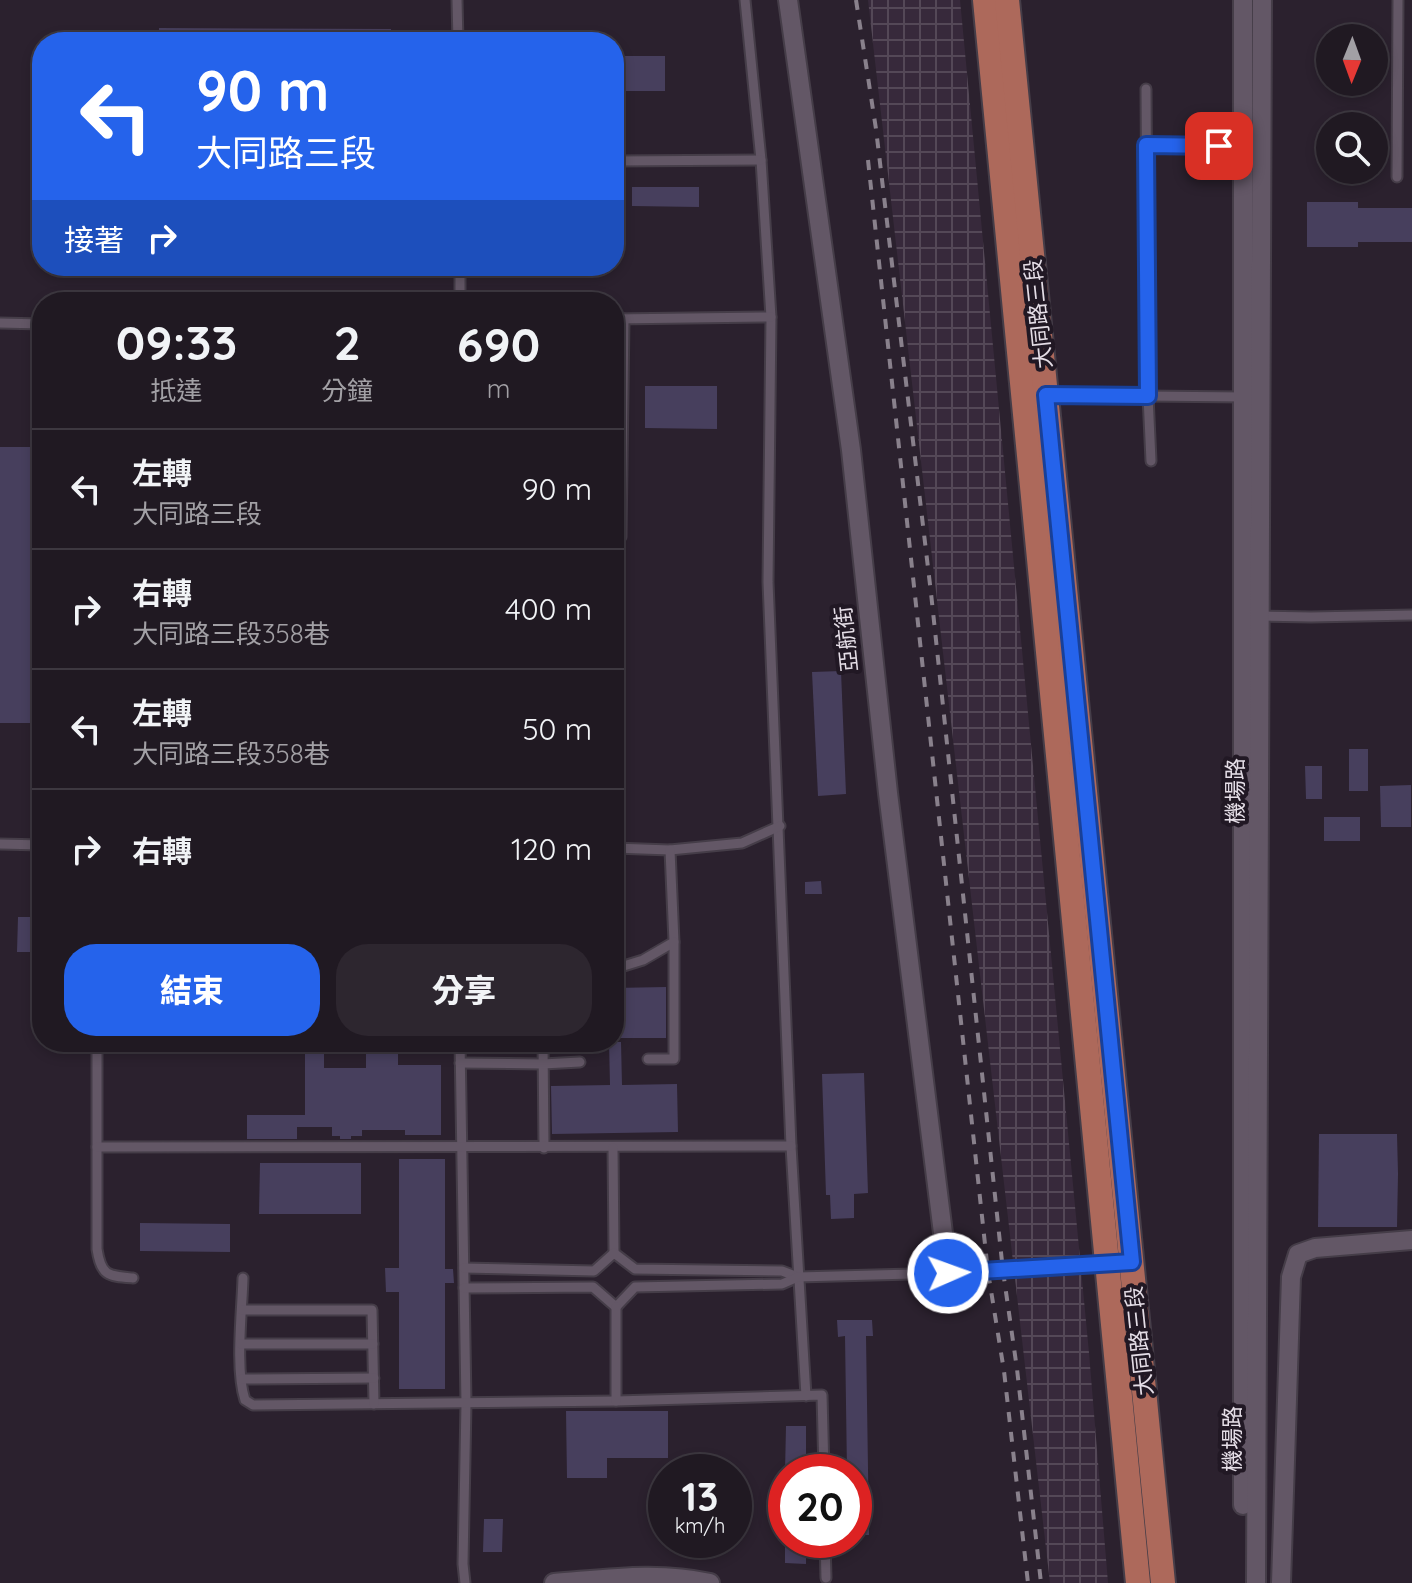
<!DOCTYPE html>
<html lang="zh-TW">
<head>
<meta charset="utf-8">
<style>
	body { margin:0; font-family:Quicksand,"Noto Sans TC",sans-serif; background:#2d262f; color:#f1f3f6; height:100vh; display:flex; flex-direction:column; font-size:30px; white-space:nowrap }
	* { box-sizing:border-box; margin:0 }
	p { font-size:26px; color:#a2a0a5 }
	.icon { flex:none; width:44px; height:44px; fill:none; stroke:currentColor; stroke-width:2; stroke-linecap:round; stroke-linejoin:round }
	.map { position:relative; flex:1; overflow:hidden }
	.details { position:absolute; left:32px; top:292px; width:592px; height:760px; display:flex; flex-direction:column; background:#201922; border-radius:32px; box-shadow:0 4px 12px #0003,0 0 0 2px #3d3840 }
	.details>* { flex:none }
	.banner { position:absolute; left:32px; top:32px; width:592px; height:244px; border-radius:32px; box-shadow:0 4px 12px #0003,0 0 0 2px #3d3840; background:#2563eb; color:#fff; overflow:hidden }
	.needle { width:52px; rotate:181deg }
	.fabs { position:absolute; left:1316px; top:24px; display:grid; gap:16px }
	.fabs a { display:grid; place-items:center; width:72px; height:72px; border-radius:50%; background:#201922; box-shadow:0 4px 12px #0003,0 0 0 2px #3d3840; font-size:40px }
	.speed { position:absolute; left:648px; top:1454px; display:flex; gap:16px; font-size:40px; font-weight:700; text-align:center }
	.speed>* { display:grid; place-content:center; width:104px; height:104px; border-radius:50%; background:#201922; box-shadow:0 4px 12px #0003,0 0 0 2px #3d3840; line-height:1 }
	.speed small { font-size:20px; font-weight:400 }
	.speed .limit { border:12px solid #d22; background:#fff; color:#111 }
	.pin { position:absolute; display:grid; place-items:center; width:68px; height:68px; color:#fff; margin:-34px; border-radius:16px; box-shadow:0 4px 12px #0006 }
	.me { position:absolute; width:88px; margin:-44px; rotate:88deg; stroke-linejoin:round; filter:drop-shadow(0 0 6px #0008) }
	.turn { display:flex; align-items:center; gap:28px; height:168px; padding:0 32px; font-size:36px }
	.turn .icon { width:104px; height:104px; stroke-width:2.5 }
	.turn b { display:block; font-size:56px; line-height:68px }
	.then { display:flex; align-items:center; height:76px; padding:0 32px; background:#0003; gap:16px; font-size:30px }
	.eta { display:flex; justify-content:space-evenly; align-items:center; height:136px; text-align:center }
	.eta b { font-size:48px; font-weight:800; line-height:56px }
	.primary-button { display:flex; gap:16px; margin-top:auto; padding:16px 32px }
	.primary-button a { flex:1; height:92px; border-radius:32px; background:#2563eb; color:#fff; font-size:32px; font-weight:800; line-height:92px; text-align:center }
	.primary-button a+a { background:#2d262f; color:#f1f3f6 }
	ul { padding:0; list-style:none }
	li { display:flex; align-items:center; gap:24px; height:120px; padding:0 32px; border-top:2px solid #3d3840 }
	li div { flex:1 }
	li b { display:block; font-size:30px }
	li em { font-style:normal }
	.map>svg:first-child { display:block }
</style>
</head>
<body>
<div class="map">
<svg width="1412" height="1583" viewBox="0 0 1412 1583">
	<defs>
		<pattern id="industrial-grid" width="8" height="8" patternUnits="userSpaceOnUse" patternTransform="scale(2)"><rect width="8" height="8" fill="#37293b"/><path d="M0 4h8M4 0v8" fill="none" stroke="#544857"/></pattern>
	</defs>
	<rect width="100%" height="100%" fill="#2b212e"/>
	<polygon fill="url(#industrial-grid)" points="868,0 960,0 1089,1353 1108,1583 1050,1583"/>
	<g fill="#473f5d">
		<polygon points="159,28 391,29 391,42 159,42"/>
		<rect x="614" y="56" width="51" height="35"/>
		<polygon points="632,187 699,187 699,207 632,206"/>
		<polygon points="1307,202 1358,202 1358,208 1412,208 1412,242 1358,242 1358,247 1307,247"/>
		<polygon points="645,386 717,386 717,429 645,428"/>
		<rect x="0" y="447" width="42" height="276"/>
		<polygon points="841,671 846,794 818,796 812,672"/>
		<rect x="1349" y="749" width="19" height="42"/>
		<polygon points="1305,766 1322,766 1322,799 1306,799"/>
		<polygon points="1411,785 1411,827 1381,827 1380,786"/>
		<rect x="1324" y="817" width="36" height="24"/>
		<polygon points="821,881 822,894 805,894 805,882"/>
		<polygon points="18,917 42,917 42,952 17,952"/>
		<polygon points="666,987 666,1038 614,1038 614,988"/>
		<polygon points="366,1042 398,1042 398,1065 441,1065 441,1135 405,1135 405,1130 362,1130 362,1136 351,1136 351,1139 340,1139 340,1136 332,1136 332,1127 297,1127 297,1139 247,1139 247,1115 305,1115 305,1051 324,1051 324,1068 366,1068"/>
		<polygon points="609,1042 621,1042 622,1085 677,1084 678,1132 552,1134 551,1086 610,1085"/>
		<polygon points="864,1073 868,1193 854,1194 854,1218 831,1219 830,1195 826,1195 822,1074"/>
		<polygon points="1319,1134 1397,1134 1398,1174 1397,1227 1318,1227"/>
		<polygon points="399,1159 445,1159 445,1269 453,1269 454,1283 445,1283 445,1389 399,1389 399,1292 386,1292 385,1268 399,1268"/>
		<polygon points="260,1163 361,1163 361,1214 259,1214"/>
		<polygon points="140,1223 230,1224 230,1252 140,1251"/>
		<polygon points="837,1320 872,1320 873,1336 866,1336 869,1535 854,1535 854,1472 847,1472 845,1336 838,1337"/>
		<polygon points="566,1411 668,1411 668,1458 607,1458 607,1478 567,1478"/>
		<polygon points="786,1426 806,1426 806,1472 785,1472"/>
		<polygon points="484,1519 503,1519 502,1552 483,1552"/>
		<polygon points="785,1540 806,1540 806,1564 785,1563"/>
	</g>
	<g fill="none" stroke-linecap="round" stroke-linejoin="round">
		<g stroke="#453d48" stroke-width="13">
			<g id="lane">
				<polyline points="457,0 458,42"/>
				<polyline points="745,0 761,160 771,317 768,582 791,1146 806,1396"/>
				<polyline points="1146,89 1148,396 1151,461"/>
				<polyline points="1146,145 1243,146"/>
				<polyline points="614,161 761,160"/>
				<polyline points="1397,177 1398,0"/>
				<polyline points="460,266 460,302"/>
				<polyline points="614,319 771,317"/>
				<polyline points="0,323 42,324"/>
				<polyline points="1047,395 1244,397"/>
				<polyline points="621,537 624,319"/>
				<polyline points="1259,616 1311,617 1412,615"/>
				<polyline points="0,844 42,845"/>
				<polyline points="614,848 670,850 742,843 780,826"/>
				<polyline points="614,969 643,960 674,942 670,850"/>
				<path d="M97,1042V1249C101,1276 108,1276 133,1278"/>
				<polyline points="460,1042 466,1403 463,1564 465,1583"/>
				<polyline points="543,1042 544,1148"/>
				<polyline points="648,1059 674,1059 674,942"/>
				<polyline points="460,1063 543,1064 580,1062"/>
				<polyline points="97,1147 791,1146"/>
				<polyline points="613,1148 614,1253"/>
				<polyline points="464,1268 594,1271 614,1253 635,1269 782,1271 798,1277"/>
				<path d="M243,1278C242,1312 235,1369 245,1400L253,1405L616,1401L822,1395L824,1472"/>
				<polyline points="464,1288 593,1287 616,1307 635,1287 782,1284 798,1277 988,1272 1104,1264"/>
				<polyline points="616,1307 616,1401"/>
				<polyline points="242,1310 372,1310 374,1404"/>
				<polyline points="241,1344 373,1344"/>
				<polyline points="242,1379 374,1378"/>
				<polyline points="825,1540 826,1578"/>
			</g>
		</g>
		<g stroke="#453d48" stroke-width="22">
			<g id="street">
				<polyline points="788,0 851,450 888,793 948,1273"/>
				<polyline points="1243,0 1243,1505"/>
				<path d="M554,1583C606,1579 658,1571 710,1583"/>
				<polyline points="1256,1583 1262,0"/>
				<polyline points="1281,1583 1291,1277 1298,1254 1315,1248 1412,1240"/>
			</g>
		</g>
		<g stroke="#453d48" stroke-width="28">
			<g id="primary">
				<polyline points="985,0 1138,1583"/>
				<polyline points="1007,0 1163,1583"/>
			</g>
		</g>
		<use href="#lane" stroke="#635766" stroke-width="9"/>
		<use href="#street" stroke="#635766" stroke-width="18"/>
		<use href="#primary" stroke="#ad695b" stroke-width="24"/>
		<g stroke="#89818c" stroke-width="4" stroke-dasharray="10 10" stroke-linecap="butt">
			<polyline points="856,0 876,129 931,593 1003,1271 1017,1369 1041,1583"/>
			<polyline points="868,160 988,1272 1004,1371 1028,1583"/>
		</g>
	</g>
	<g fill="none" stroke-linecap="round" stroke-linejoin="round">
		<g stroke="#184099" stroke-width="20">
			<polyline id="route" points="948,1273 1132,1262 1046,395 1148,396 1146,145 1219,146"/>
		</g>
		<use href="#route" stroke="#2563eb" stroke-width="14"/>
	</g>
	<g text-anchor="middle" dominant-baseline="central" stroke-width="8" stroke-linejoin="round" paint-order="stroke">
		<g font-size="22" fill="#e5dee7" stroke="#211824">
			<text transform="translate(1038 314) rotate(-96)">大同路三段</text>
			<text transform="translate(846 639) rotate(-96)">亞航街</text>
			<text transform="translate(1235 791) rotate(-90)">機場路</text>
			<text transform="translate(1139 1341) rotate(-96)">大同路三段</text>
			<text transform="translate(1232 1439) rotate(-90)">機場路</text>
		</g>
	</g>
</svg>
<div class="fabs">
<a><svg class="needle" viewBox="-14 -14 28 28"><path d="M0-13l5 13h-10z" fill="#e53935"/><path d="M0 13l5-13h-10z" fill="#a2a0a5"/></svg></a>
<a><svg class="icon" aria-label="search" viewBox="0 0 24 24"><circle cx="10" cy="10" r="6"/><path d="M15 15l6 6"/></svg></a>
</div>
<div class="speed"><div>13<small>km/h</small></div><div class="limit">20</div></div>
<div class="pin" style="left:1219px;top:146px;background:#d93025"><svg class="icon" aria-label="arrive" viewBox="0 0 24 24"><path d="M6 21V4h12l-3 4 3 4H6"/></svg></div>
<svg class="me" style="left:948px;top:1273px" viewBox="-20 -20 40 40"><circle r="17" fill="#2563eb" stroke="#fff" stroke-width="3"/><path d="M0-11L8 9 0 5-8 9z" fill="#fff"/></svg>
<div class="banner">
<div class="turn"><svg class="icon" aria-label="left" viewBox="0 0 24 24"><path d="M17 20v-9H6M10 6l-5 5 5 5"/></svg><div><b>90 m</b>大同路三段</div></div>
<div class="then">接著<svg class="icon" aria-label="right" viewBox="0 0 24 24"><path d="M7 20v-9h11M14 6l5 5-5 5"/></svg></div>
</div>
<section class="details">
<div class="eta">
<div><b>09:33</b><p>抵達</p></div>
<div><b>2</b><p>分鐘</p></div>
<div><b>690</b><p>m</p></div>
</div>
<ul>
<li><svg class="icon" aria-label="left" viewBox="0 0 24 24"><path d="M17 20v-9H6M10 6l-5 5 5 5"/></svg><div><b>左轉</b><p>大同路三段</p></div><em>90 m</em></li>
<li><svg class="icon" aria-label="right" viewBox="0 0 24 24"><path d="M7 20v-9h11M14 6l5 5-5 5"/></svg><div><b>右轉</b><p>大同路三段358巷</p></div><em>400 m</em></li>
<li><svg class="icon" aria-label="left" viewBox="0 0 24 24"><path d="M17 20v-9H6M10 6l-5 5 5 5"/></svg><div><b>左轉</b><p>大同路三段358巷</p></div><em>50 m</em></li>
<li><svg class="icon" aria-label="right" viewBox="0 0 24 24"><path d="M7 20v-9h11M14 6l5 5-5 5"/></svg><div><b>右轉</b></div><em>120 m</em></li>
</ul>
<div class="primary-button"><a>結束</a><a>分享</a></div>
</section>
</div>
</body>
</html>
